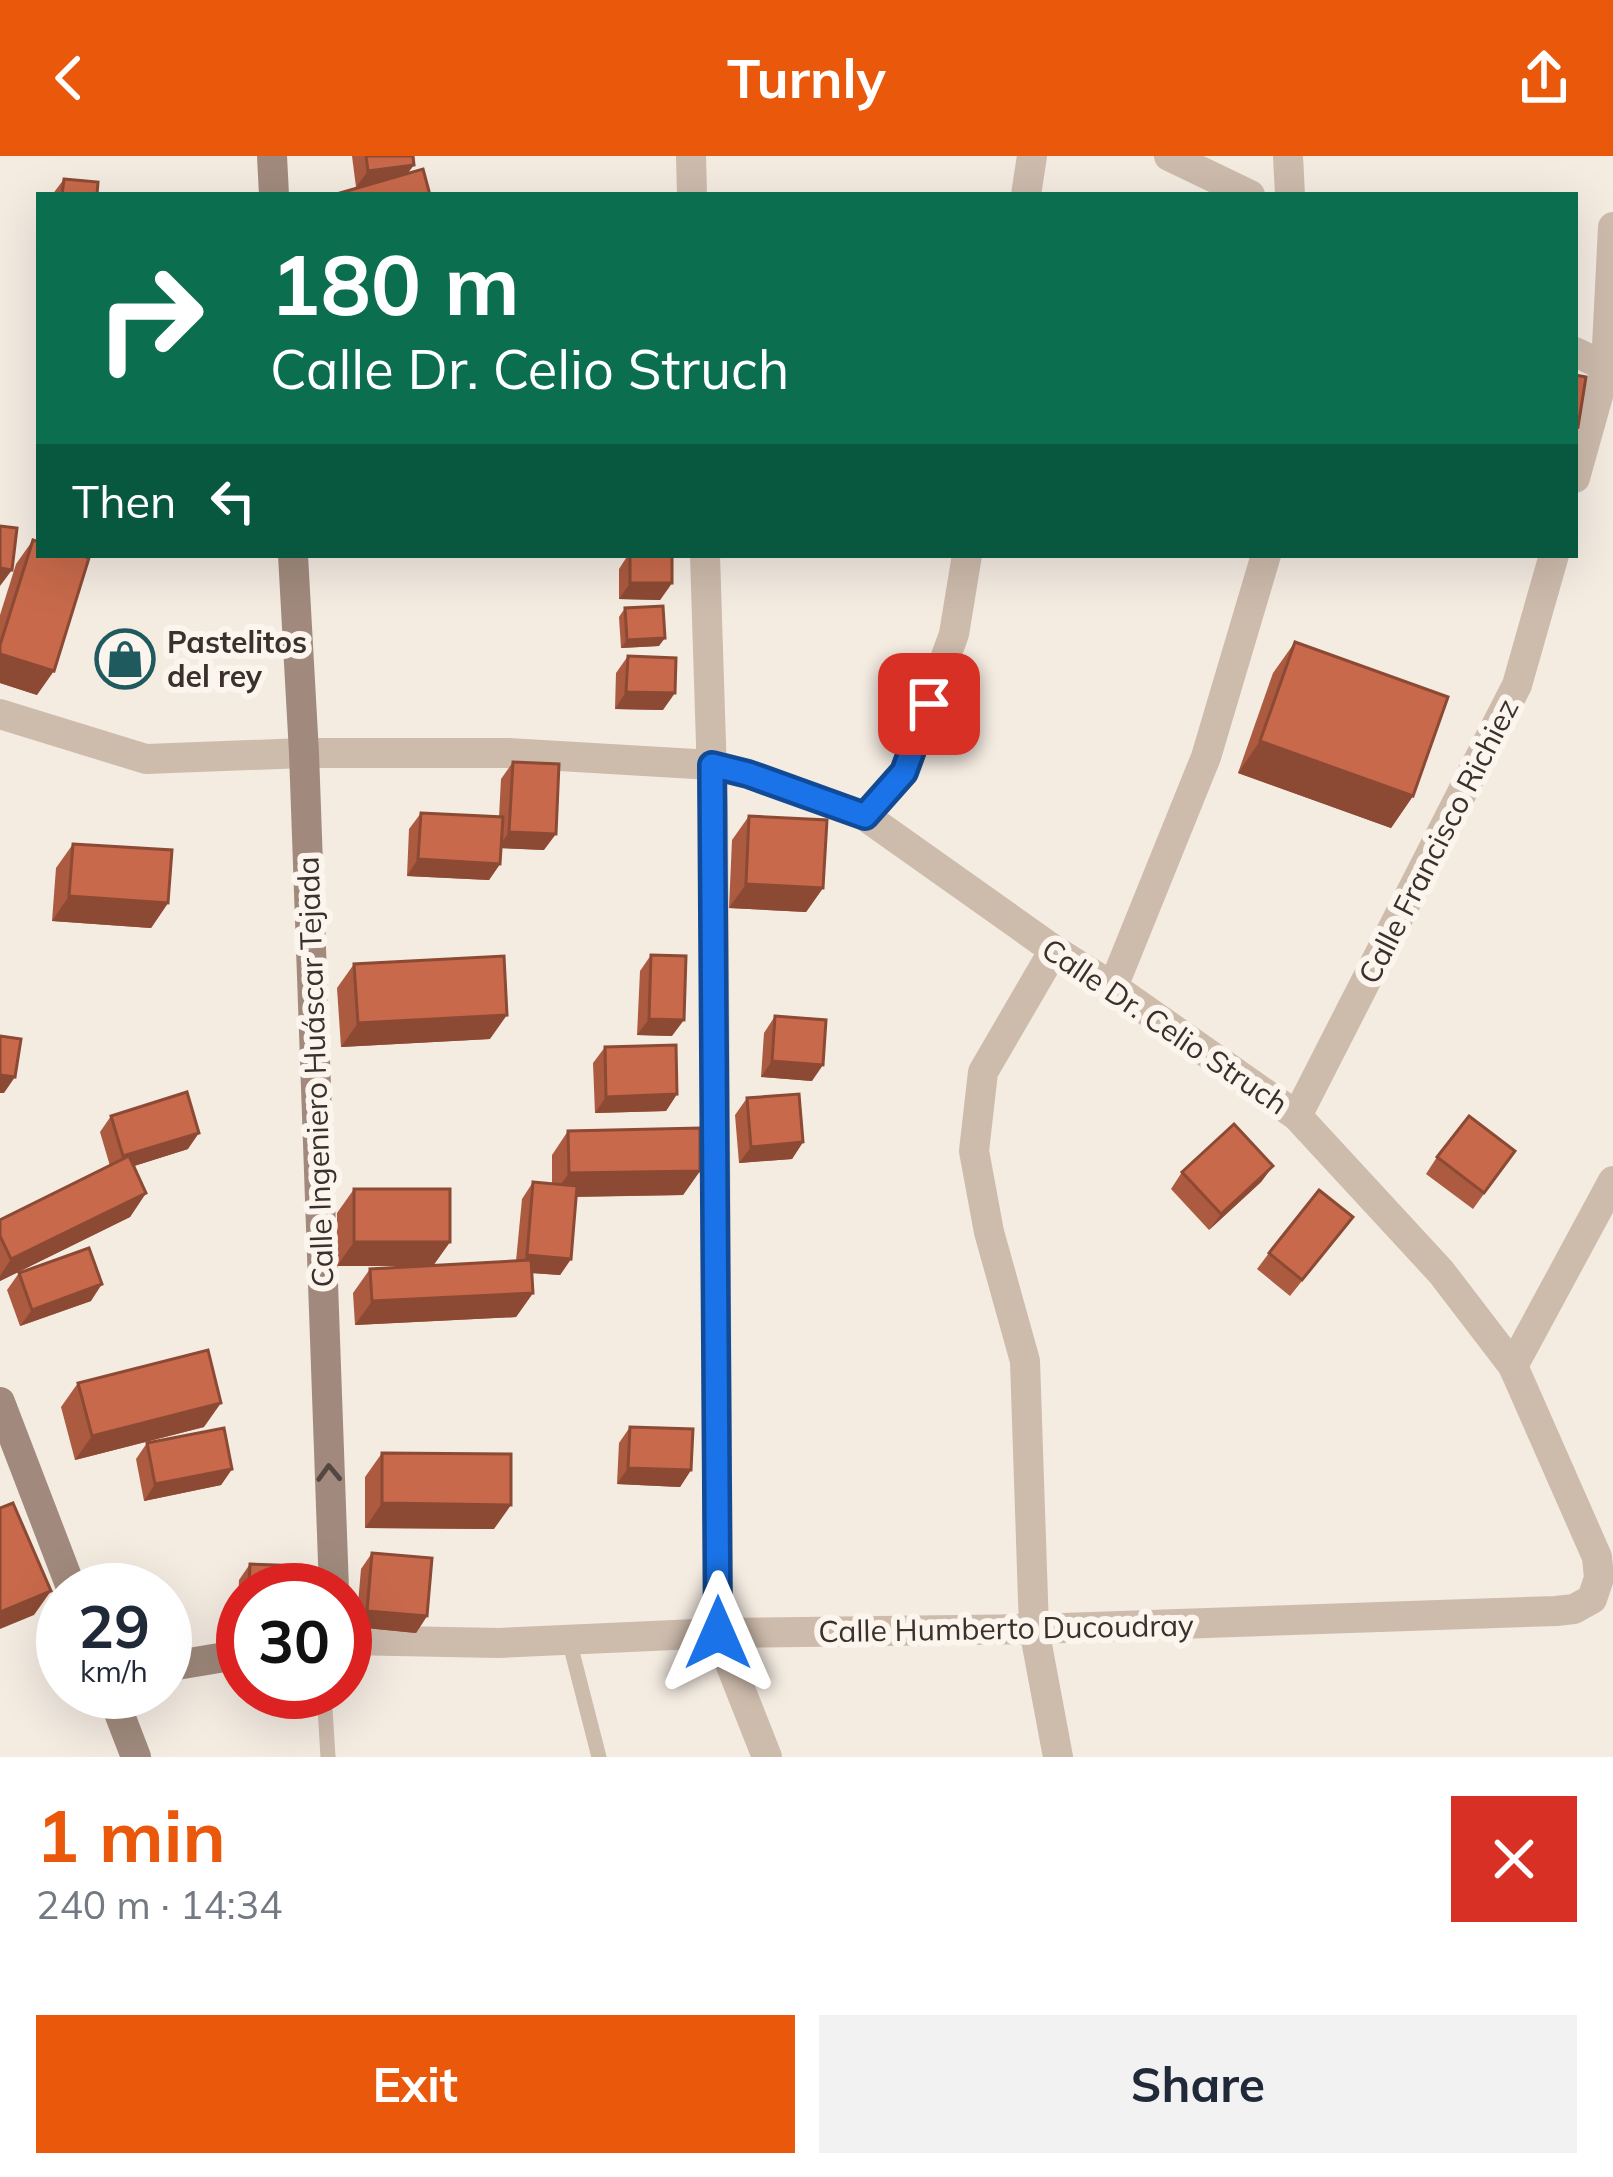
<!DOCTYPE html>
<html lang="en">
<head>
<meta charset="utf-8">
<style>
	body { margin:0; font-family:Mulish,sans-serif; background:#f2f2f3; color:#1f2937; height:100vh; display:flex; flex-direction:column; font-size:45px; white-space:nowrap }
	* { box-sizing:border-box; margin:0 }
	p { font-size:39px; color:#747a83 }
	.icon { flex:none; width:66px; height:66px; fill:none; stroke:currentColor; stroke-width:2; stroke-linecap:round; stroke-linejoin:round }
	.map { position:relative; height:1601px; overflow:hidden }
	.details { display:flex; flex-direction:column; background:#fff; flex:1 }
	.details>* { flex:none }
	.banner { position:absolute; left:36px; top:36px; width:1542px; height:366px; border-radius:0px; box-shadow:0 12px 48px #0002; background:#0b6e4f; color:#fff; overflow:hidden }
	.speed { position:absolute; left:36px; top:1407px; display:flex; gap:24px; font-size:60px; font-weight:700; text-align:center }
	.speed>* { display:grid; place-content:center; width:156px; height:156px; border-radius:50%; background:#fff; box-shadow:0 12px 48px #0002; line-height:1 }
	.speed small { font-size:30px; font-weight:400 }
	.speed .limit { border:18px solid #d22; background:#fff; color:#111 }
	.pin { position:absolute; display:grid; place-items:center; width:102px; height:102px; color:#fff; margin:-51px; border-radius:24px; box-shadow:0 6px 18px #0006 }
	.me { position:absolute; width:132px; margin:-66px; rotate:0deg; stroke-linejoin:round; filter:drop-shadow(0 0 9px #0008) }
	.turn { display:flex; align-items:center; gap:42px; height:252px; padding:0 36px; font-size:54px }
	.turn .icon { width:156px; height:156px; stroke-width:2.5 }
	.turn b { display:block; font-size:84px; line-height:102px }
	.then { display:flex; align-items:center; height:114px; padding:0 36px; background:#0003; gap:24px; font-size:45px }
	.round { display:grid; place-items:center; flex:none; width:126px; height:126px; border-radius:0px; background:#f2f2f3 }
	.headline { display:flex; align-items:center; justify-content:space-between; height:204px; padding:0 36px }
	h1 { font-size:72px; font-weight:700; line-height:90px; color:#ea580c }
	.primary-button { display:flex; gap:24px; margin-top:auto; padding:24px 36px }
	.primary-button a { flex:1; height:138px; border-radius:0px; background:#ea580c; color:#fff; font-size:48px; font-weight:700; line-height:138px; text-align:center }
	.primary-button a+a { background:#f2f2f3; color:#1f2937 }
	header { display:flex; justify-content:space-between; align-items:center; height:156px; padding:0 36px; background:#ea580c; color:#fff; font-size:54px; font-weight:700 }
	.map>svg:first-child { display:block }
</style>
</head>
<body>
<header><svg class="icon" aria-label="back" viewBox="0 0 24 24"><path d="M15 5l-7 7 7 7"/></svg>Turnly<svg class="icon" aria-label="share" viewBox="0 0 24 24"><path d="M12 15V3M7 8l5-5 5 5M5 13v7h14v-7"/></svg></header>
<div class="map">
<svg width="1613" height="1601" viewBox="0 0 1613 1601">
	<rect width="100%" height="100%" fill="#f4ebe1"/>
	<g fill="none" stroke-linecap="round" stroke-linejoin="round">
		<g stroke="#cdbbac" stroke-width="15">
			<polyline points="569,1484 599,1601"/>
			<polyline points="324,1536 328,1601"/>
		</g>
		<g stroke="#cdbbac" stroke-width="30">
			<polyline points="691,0 692,39"/>
			<polyline points="1169,0 1250,39"/>
			<polyline points="1288,0 1290,39"/>
			<polyline points="1026,39 1032,0"/>
			<polyline points="1575,196 1613,214"/>
			<polyline points="1575,322 1606,211 1613,71"/>
			<polyline points="705,399 713,651 718,1477 767,1601"/>
			<polyline points="0,558 146,603 304,597 508,597 712,609 748,618 865,660 1054,794 1113,831 1297,960 1441,1116 1513,1210 1597,1401 1599,1422 1592,1443 1574,1453 1556,1455 1034,1473 718,1477 499,1487 345,1484"/>
			<polyline points="865,660 904,616 954,478 967,399"/>
			<polyline points="1054,794 983,916 974,995 989,1076 1025,1205 1034,1473 1058,1601"/>
			<polyline points="1113,831 1206,601 1266,399"/>
			<polyline points="1297,960 1517,529 1554,399"/>
			<polyline points="1513,1210 1613,1025"/>
		</g>
		<g stroke="#a18a7d" stroke-width="30">
			<polyline points="272,0 274,39"/>
			<polyline points="293,399 304,597 334,1434"/>
			<polyline points="0,1246 72,1434"/>
			<polyline points="165,1511 243,1498"/>
			<polyline points="111,1536 136,1601"/>
		</g>
	</g>
	<g fill="#ac5a40">
		<polygon points="352,0 413,0 408,17 356,31"/>
		<polygon points="64,23 97,39 52,39"/>
		<polygon points="33,384 37,539 0,527 0,459 16,408"/>
		<polygon points="628,399 672,399 672,427 660,444 619,443 619,413"/>
		<polygon points="625,452 659,490 621,492 619,461"/>
		<polygon points="1295,486 1413,640 1391,672 1238,617 1273,517"/>
		<polygon points="628,500 663,554 615,553 616,517"/>
		<polygon points="513,606 544,694 501,692 500,708 489,724 407,720 409,673 421,657 499,661 501,623"/>
		<polygon points="749,660 823,732 806,756 729,752 732,684"/>
		<polygon points="73,688 168,747 151,772 52,765 56,712"/>
		<polygon points="651,799 672,880 637,879 640,815"/>
		<polygon points="354,808 490,883 341,891 337,832"/>
		<polygon points="775,860 812,925 761,921 764,877"/>
		<polygon points="605,891 677,938 666,955 595,957 593,907"/>
		<polygon points="747,942 803,986 792,1003 739,1007 735,959"/>
		<polygon points="111,960 188,993 134,1010 146,1037 130,1061 0,1125 0,1064 110,1010 100,976"/>
		<polygon points="568,975 700,1015 683,1039 576,1041 571,1103 560,1119 532,1117 533,1137 516,1161 355,1169 353,1137 370,1113 427,1110 337,1110 337,1057 354,1033 450,1086 433,1109 516,1105 522,1043 533,1026 552,1028 552,999"/>
		<polygon points="1515,995 1473,1053 1426,1018 1437,1001"/>
		<polygon points="1273,1010 1261,1026 1209,1074 1171,1033 1182,1016"/>
		<polygon points="1353,1061 1290,1140 1257,1113 1269,1097"/>
		<polygon points="19,1117 91,1145 20,1170 7,1134"/>
		<polygon points="78,1227 204,1271 75,1304 61,1251"/>
		<polygon points="630,1271 691,1314 680,1331 617,1328 619,1287"/>
		<polygon points="147,1287 232,1313 221,1329 144,1345 136,1303"/>
		<polygon points="382,1297 494,1373 365,1372 365,1321"/>
		<polygon points="372,1397 427,1460 416,1477 356,1471 361,1413"/>
		<polygon points="250,1408 302,1434 243,1434 243,1474 237,1474 239,1424"/>
	</g>
	<g fill="#8c4a34">
		<polygon points="414,9 402,25 356,31 368,15"/>
		<polygon points="0,412 12,414 0,430"/>
		<polygon points="630,427 672,427 660,444 619,443"/>
		<polygon points="665,482 659,490 621,492 627,484"/>
		<polygon points="0,498 54,515 37,539 0,527"/>
		<polygon points="626,536 675,537 663,554 615,553"/>
		<polygon points="1260,585 1413,640 1391,672 1238,617"/>
		<polygon points="509,676 556,678 544,694 498,692"/>
		<polygon points="418,703 500,708 489,724 407,720"/>
		<polygon points="746,728 823,732 806,756 729,752"/>
		<polygon points="69,740 168,747 151,772 52,765"/>
		<polygon points="507,859 490,883 341,891 358,867"/>
		<polygon points="649,863 684,864 672,880 637,879"/>
		<polygon points="772,905 823,909 812,925 761,921"/>
		<polygon points="0,919 15,921 4,937 0,937"/>
		<polygon points="677,938 666,955 595,957 606,941"/>
		<polygon points="199,977 188,993 112,1017 123,1000"/>
		<polygon points="803,986 792,1003 739,1007 751,991"/>
		<polygon points="1273,1010 1261,1026 1209,1074 1221,1058"/>
		<polygon points="700,1015 683,1039 552,1041 569,1017"/>
		<polygon points="146,1037 130,1061 0,1125 0,1120 11,1103"/>
		<polygon points="354,1086 450,1086 433,1110 337,1110"/>
		<polygon points="527,1099 571,1103 560,1119 516,1116"/>
		<polygon points="102,1128 91,1145 20,1170 32,1154"/>
		<polygon points="533,1137 516,1161 355,1169 372,1145"/>
		<polygon points="221,1247 204,1271 75,1304 92,1280"/>
		<polygon points="628,1312 691,1314 680,1331 617,1328"/>
		<polygon points="232,1313 221,1329 144,1345 155,1328"/>
		<polygon points="382,1347 511,1349 494,1373 365,1372"/>
		<polygon points="51,1435 34,1459 0,1473 0,1456"/>
		<polygon points="367,1455 427,1460 416,1477 356,1471"/>
	</g>
	<g fill="#c8694b" stroke="#8c4a34" stroke-width="3">
		<polygon points="366,0 413,0 414,9 368,15"/>
		<polygon points="423,13 430,39 333,39"/>
		<polygon points="64,23 98,26 97,39 62,39"/>
		<polygon points="1575,219 1586,221 1578,271 1575,270"/>
		<polygon points="0,370 17,372 12,414 0,412"/>
		<polygon points="33,384 39,386 39,399 80,399 89,402 54,515 0,498 0,489"/>
		<rect x="630" y="399" width="42" height="28"/>
		<polygon points="663,450 665,482 627,484 625,452"/>
		<polygon points="1295,486 1448,541 1413,640 1260,585"/>
		<polygon points="628,500 676,502 675,537 626,536"/>
		<polygon points="513,606 559,608 556,678 509,676"/>
		<polygon points="421,657 503,661 500,708 418,703"/>
		<polygon points="749,660 827,664 823,732 746,728"/>
		<polygon points="73,688 172,694 168,747 69,740"/>
		<polygon points="651,799 686,800 684,864 649,863"/>
		<polygon points="504,800 507,859 358,867 354,808"/>
		<polygon points="775,860 826,864 823,909 772,905"/>
		<polygon points="0,880 21,883 15,921 0,919"/>
		<polygon points="676,889 677,938 606,941 605,891"/>
		<polygon points="187,936 199,977 123,1000 111,960"/>
		<polygon points="799,938 803,986 751,991 747,942"/>
		<polygon points="1469,960 1515,995 1484,1037 1437,1001"/>
		<polygon points="1234,968 1273,1010 1221,1058 1182,1016"/>
		<polygon points="700,972 700,1015 569,1017 568,975"/>
		<polygon points="129,1000 146,1037 11,1103 0,1080 0,1064"/>
		<polygon points="533,1026 577,1030 571,1103 527,1099"/>
		<rect x="354" y="1033" width="96" height="53"/>
		<polygon points="1319,1034 1353,1061 1302,1124 1269,1097"/>
		<polygon points="89,1092 102,1128 32,1154 19,1117"/>
		<polygon points="531,1104 533,1137 372,1145 370,1113"/>
		<polygon points="208,1194 221,1247 92,1280 78,1227"/>
		<polygon points="630,1271 693,1273 691,1314 628,1312"/>
		<polygon points="224,1272 232,1313 155,1328 147,1287"/>
		<polygon points="382,1297 511,1298 511,1349 382,1347"/>
		<polygon points="13,1347 51,1435 0,1456 0,1352"/>
		<polygon points="372,1397 432,1402 427,1460 367,1455"/>
		<polygon points="250,1408 304,1410 302,1434 249,1434"/>
	</g>
	<defs><path id="oneway-chevron" d="M-2-3.5L2.5 0L-2 3.5" fill="none" stroke-width="1.6" stroke-linecap="round" stroke-linejoin="round" transform="scale(3)"/></defs>
	<use stroke="#544640" href="#oneway-chevron" transform="translate(329 1317) rotate(-92)"/>
	<g fill="none" stroke-linecap="round" stroke-linejoin="round">
		<g stroke="#114b97" stroke-width="30">
			<polyline id="route" points="718,1477 712,609 748,618 865,660 904,616 929,548"/>
		</g>
		<use href="#route" stroke="#1a73e8" stroke-width="21"/>
	</g>
	<defs>
		<g id="shop-ring" transform="scale(3)"><circle r="9.5" fill="#fbf5ee" stroke="#1f5a5e" stroke-width="1.5"/><path d="M-5-2.5h2.3a2.7 3.5 0 0 1 5.4 0H5L5.5 6h-11ZM-1.5-2.5h3a1.5 2.3 0 0 0-3 0Z" fill="#1f5a5e"/></g>
	</defs>
	<g fill-rule="evenodd">
		<use href="#shop-ring" x="125" y="503"/>
	</g>
	<g text-anchor="middle" dominant-baseline="central" stroke-width="12" stroke-linejoin="round" paint-order="stroke">
		<g font-size="30" font-weight="bold" fill="#3b302b" stroke="#fbf5ee" text-anchor="start">
			<text x="167" y="486">Pastelitos<tspan x="167" dy="34">del rey</tspan></text>
		</g>
		<g font-size="30" fill="#3b302b" stroke="#fbf5ee">
			<text transform="translate(1438 685) rotate(-63)">Calle Francisco Richiez</text>
			<text transform="translate(1165 870) rotate(34)">Calle Dr. Celio Struch</text>
			<text transform="translate(315 916) rotate(-92)">Calle Ingeniero Huáscar Tejada</text>
			<text transform="translate(1006 1472) rotate(-1)">Calle Humberto Ducoudray</text>
		</g>
	</g>
</svg>
<div class="speed"><div>29<small>km/h</small></div><div class="limit">30</div></div>
<div class="pin" style="left:929px;top:548px;background:#d93025"><svg class="icon" aria-label="arrive" viewBox="0 0 24 24"><path d="M6 21V4h12l-3 4 3 4H6"/></svg></div>
<svg class="me" style="left:718px;top:1477px" viewBox="-20 -20 40 40"><path d="M0-17L14 15 0 8-14 15z" fill="#1a73e8" stroke="#fff" stroke-width="4"/></svg>
<div class="banner">
<div class="turn"><svg class="icon" aria-label="right" viewBox="0 0 24 24"><path d="M7 20v-9h11M14 6l5 5-5 5"/></svg><div><b>180 m</b>Calle Dr. Celio Struch</div></div>
<div class="then">Then<svg class="icon" aria-label="left" viewBox="0 0 24 24"><path d="M17 20v-9H6M10 6l-5 5 5 5"/></svg></div>
</div>
</div>
<section class="details">
<div class="headline"><div><h1>1 min</h1><p>240 m · 14:34</p></div><a class="round" style="background:#d93025;color:#fff"><svg class="icon" aria-label="close" viewBox="0 0 24 24"><path d="M6 6l12 12M18 6L6 18"/></svg></a></div>
<div class="primary-button"><a>Exit</a><a>Share</a></div>
</section>
</body>
</html>
